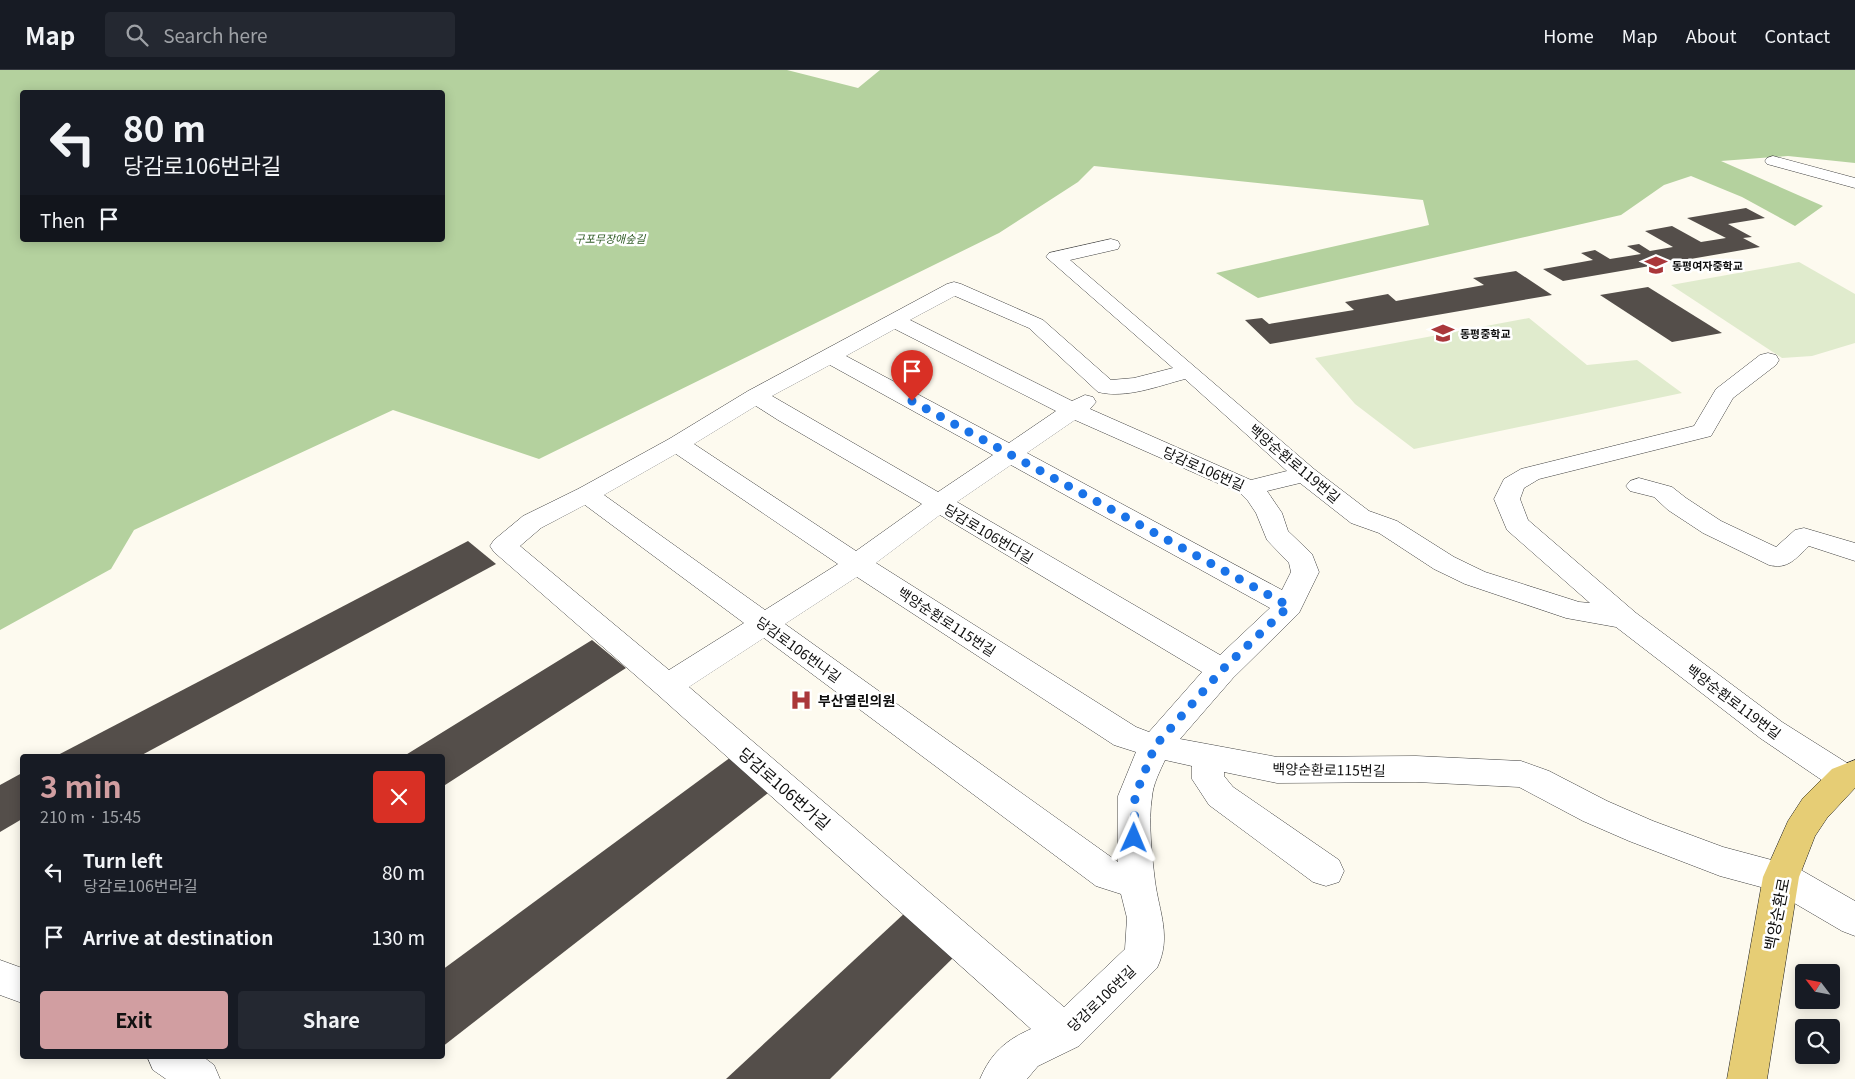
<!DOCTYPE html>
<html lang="en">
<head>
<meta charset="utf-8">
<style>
	body { margin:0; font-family:Georgia,"Noto Sans KR",serif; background:#242831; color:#f1f3f6; height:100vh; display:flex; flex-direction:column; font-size:19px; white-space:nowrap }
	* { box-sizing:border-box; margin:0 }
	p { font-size:16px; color:#9ea1a6 }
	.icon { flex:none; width:28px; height:28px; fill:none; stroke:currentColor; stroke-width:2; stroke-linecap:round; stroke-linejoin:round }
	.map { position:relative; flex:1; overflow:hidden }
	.drawer { position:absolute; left:20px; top:684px; width:425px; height:305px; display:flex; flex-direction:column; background:#171b24; border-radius:5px; box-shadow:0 2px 12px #0003 }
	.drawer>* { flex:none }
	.guide { position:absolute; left:20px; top:20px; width:425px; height:152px; border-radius:5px; box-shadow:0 2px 12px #0003; background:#171b24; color:#f1f3f6; overflow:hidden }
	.needle { width:32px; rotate:302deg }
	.controls { position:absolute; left:1795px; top:894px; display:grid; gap:10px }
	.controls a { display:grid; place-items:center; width:45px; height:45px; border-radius:5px; background:#171b24; box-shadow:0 2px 12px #0003; font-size:25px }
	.pin { position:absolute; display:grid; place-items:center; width:42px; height:42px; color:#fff; margin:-51px -21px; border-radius:50% 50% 50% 0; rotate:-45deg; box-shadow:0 0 5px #0007 }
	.pin .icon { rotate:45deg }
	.me { position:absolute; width:55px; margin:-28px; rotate:1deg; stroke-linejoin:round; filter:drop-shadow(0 0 4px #0008) }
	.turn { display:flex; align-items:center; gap:18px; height:105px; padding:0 20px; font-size:22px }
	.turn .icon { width:65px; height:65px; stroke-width:2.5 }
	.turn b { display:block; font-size:35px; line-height:42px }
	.then { display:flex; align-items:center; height:48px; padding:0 20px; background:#0003; gap:10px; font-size:19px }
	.round { display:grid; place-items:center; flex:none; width:52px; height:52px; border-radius:5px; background:#242831 }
	.head { display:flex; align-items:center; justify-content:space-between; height:85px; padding:0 20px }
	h1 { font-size:30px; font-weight:700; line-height:38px; color:#d19ea1 }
	.primary-button { display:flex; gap:10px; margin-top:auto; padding:10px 20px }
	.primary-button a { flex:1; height:58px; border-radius:5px; background:#d19ea1; color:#111; font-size:20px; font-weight:700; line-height:58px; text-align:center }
	.primary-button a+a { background:#242831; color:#f1f3f6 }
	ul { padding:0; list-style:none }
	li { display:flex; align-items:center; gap:15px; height:65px; padding:0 20px }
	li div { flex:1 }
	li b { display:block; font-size:19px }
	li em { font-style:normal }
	header { display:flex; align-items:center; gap:30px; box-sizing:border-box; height:70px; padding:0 25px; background:#171b24; border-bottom:1px solid #363941 }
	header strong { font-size:24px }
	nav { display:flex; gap:28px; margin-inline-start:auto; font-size:18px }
	.search { width:350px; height:45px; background:#242831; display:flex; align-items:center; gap:12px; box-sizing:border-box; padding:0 18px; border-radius:5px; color:#9ea1a6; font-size:19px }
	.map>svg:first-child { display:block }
</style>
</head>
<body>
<header>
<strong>Map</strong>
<div class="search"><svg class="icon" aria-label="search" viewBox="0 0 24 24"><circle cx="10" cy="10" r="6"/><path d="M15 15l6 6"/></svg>Search here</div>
<nav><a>Home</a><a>Map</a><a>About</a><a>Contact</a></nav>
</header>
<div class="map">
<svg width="1855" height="1009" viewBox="0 0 1855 1009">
	<rect width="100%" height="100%" fill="#fdfaef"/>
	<path fill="#b4d19e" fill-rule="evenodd" d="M0,0H787L858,18L880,0H1855V93L1788,86L1721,91L1823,136L1795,156L1742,127L1691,106L1664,115L1621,145L1258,228L1216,203L1429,155L1423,130L1094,96L1078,112L999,163L539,389L393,340L134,460L111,499L0,560ZM22,22H442V170H22Z"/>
	<g fill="#e0ebcd">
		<polygon points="1799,192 1855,224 1855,273 1812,286 1782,288 1671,215"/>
		<polygon points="1529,248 1587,295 1637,290 1682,323 1414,379 1355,334 1315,288"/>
	</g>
	<g fill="#544e4a">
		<polygon points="1746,138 1765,148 1728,154 1752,167 1743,168 1760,177 1563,211 1543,199 1593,190 1581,183 1595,180 1610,189 1641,184 1627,176 1639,174 1650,181 1673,177 1645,161 1672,156 1701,172 1726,168 1687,148"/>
		<polygon points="1516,201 1552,225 1270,274 1245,250 1262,248 1269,254 1354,240 1345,232 1388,224 1396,231 1484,215 1473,208"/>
		<polygon points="1648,217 1722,263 1672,272 1600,225"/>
		<polygon points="468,471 496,494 140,686 56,686"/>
		<polygon points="592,570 626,598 442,717 442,686 404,686"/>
		<polygon points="731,687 772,720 442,977 442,900"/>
		<polygon points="22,703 22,749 0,762 0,715"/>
		<polygon points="908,840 959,882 830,1009 726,1009"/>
	</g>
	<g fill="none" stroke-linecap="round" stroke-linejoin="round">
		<g stroke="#404040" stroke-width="1">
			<g id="minor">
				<polygon points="1773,86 1855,108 1855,118 1767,94 1765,91 1767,88"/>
				<path d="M1111,169L1118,171L1120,175L1118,179L1070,190L1314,399L1369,441L1397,451L1454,487L1485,502L1579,532L1590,533L1507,460L1494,429L1504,409L1521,399L1694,356L1716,319L1760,285L1768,283L1776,285L1779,290L1776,295L1733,328L1711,366L1539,409L1524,418L1520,429L1528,450L1636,543L1782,652L1855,698V717L1844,721L1832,717L1760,668L1616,557L1566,548L1465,514L1434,499L1379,463L1351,453L1300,413L1267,421L1282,443L1288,461L1312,484L1319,502L1299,543L1233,608L1180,669L1277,687L1416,686L1521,691L1549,701L1607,731L1653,751L1723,777L1794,796L1855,831V866L1842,861L1772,820L1720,806L1629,771L1583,751L1519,717L1416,712L1277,713L1224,702V706L1233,717L1339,790L1344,801L1339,812L1326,816L1313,812L1209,735L1192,709V696L1165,690C1160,701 1153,714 1152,727C1148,752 1152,786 1155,811C1159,842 1172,867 1157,898L1079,976L1038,996L1027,1009H980C991,983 1006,970 1031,959L657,624L494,482L490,476L494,470L523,446L578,419L669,369L748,321L947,214L954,212L961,214L1043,250L1111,310L1134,308L1173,298L1046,187L1049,183ZM955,226L1029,258L1098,322C1126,329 1158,316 1185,309L1287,401L1251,410L1090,339L1096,332L1093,327L1085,325L1072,331L910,250ZM895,259L1056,341L1009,373L846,286ZM830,295L993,385L938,422L772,326ZM756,336L778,350L922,434L856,481L694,374ZM1075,350L1240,423L1248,431L1256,443L1267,470L1289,493L1291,502L1282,520L1027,383ZM676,384L838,494L765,540L604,425ZM1011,395L1270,538L1220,585L957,432ZM585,435L744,553L669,600L520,476L541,458ZM940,445L1202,602L1149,662L1136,657L876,493ZM857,507L1114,675L1136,682L1118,726V792L785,554ZM764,568L1096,816L1121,824L1127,848L1125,879L1064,937L689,617Z"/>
				<path d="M1639,408L1672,417L1686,428L1721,451L1776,477L1795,460L1804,458L1855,473V491L1809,476C1796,488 1788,500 1769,495L1703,463L1668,440L1654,427L1630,421L1626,416L1630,411Z"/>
				<polygon points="0,890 22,898 22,933 0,925"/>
				<polygon points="147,986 202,986 214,995 220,1009 166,1009 153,1000"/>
			</g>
		</g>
		<g stroke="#1e1e1e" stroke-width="1">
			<polygon id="major" points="1855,690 1855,718 1827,748 1815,766 1799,807 1767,1009 1727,1009 1763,807 1788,751 1803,728 1832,699"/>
		</g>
		<use href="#minor" fill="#fff" fill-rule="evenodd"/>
		<use href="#major" fill="#e6cd75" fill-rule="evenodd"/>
	</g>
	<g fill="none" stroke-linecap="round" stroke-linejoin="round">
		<polyline stroke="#1a73e8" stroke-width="9" stroke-dasharray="0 16.2" points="912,331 1289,536 1222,600 1155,676 1135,726 1134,768"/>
	</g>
	<defs>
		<g id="school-bare" transform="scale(1.725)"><path d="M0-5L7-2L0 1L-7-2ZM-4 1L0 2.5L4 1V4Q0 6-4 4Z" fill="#aa373a" stroke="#fff" stroke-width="2.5" paint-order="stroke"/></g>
		<g id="hospital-bare" transform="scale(1.725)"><path d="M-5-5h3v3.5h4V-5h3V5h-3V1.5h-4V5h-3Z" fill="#aa373a" stroke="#fff" stroke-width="2.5" paint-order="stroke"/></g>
	</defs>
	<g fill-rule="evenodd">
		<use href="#school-bare" x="1656" y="195"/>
		<use href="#school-bare" x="1443" y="263"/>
		<use href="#hospital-bare" x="801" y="630"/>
	</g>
	<g text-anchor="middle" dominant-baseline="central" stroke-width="5" stroke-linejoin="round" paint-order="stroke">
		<g font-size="11" font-style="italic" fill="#305c26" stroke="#fff">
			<text x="610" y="168">구포무장애숲길</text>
		</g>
		<g font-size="11" font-weight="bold" fill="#0d0d0d" stroke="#fff" text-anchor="start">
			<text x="1672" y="195">동평여자중학교</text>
			<text x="1460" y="263">동평중학교</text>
		</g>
		<g font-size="14" fill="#0d0d0d" stroke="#fff">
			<text transform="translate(1295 393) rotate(40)">백양순환로119번길</text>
			<text transform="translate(1204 398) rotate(24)">당감로106번길</text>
			<text transform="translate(989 463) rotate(31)">당감로106번다길</text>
			<text transform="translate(947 551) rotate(33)">백양순환로115번길</text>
			<text transform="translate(799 579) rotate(36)">당감로106번나길</text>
			<text transform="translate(1734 631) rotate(37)">백양순환로119번길</text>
			<text transform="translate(1329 699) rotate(1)">백양순환로115번길</text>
			<text transform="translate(1101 928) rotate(-44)">당감로106번길</text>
		</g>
		<g font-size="14" font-weight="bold" fill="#0d0d0d" stroke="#fff" text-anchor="start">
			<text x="818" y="630">부산열린의원</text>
		</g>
		<g font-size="16" fill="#0d0d0d" stroke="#fff">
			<text transform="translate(785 718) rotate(41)">당감로106번가길</text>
			<text transform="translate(1776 844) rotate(-79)">백양순환로</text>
		</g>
	</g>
</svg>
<div class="controls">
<a><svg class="needle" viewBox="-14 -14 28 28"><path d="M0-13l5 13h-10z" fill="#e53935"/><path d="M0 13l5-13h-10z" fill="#9ea1a6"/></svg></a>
<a><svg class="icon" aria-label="search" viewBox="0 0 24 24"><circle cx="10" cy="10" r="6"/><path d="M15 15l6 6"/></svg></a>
</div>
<div class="pin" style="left:912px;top:331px;background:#d93025"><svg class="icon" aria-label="arrive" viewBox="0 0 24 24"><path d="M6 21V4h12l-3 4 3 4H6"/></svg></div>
<svg class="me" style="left:1134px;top:768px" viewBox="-20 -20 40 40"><path d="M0-17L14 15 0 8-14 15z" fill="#1a73e8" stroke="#fff" stroke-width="4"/></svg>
<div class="guide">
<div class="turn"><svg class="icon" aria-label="left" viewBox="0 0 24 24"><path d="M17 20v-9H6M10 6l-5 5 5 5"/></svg><div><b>80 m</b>당감로106번라길</div></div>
<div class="then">Then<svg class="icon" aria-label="arrive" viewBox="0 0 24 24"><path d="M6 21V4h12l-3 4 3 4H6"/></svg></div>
</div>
<section class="drawer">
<div class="head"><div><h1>3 min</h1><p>210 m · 15:45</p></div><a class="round" style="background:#d93025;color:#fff"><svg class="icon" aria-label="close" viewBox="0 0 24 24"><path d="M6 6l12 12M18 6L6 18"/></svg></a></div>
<ul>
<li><svg class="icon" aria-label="left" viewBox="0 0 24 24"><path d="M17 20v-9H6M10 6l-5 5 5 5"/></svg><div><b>Turn left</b><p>당감로106번라길</p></div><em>80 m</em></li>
<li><svg class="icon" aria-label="arrive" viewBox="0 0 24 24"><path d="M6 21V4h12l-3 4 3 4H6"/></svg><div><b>Arrive at destination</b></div><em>130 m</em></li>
</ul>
<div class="primary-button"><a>Exit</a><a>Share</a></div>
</section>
</div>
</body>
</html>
